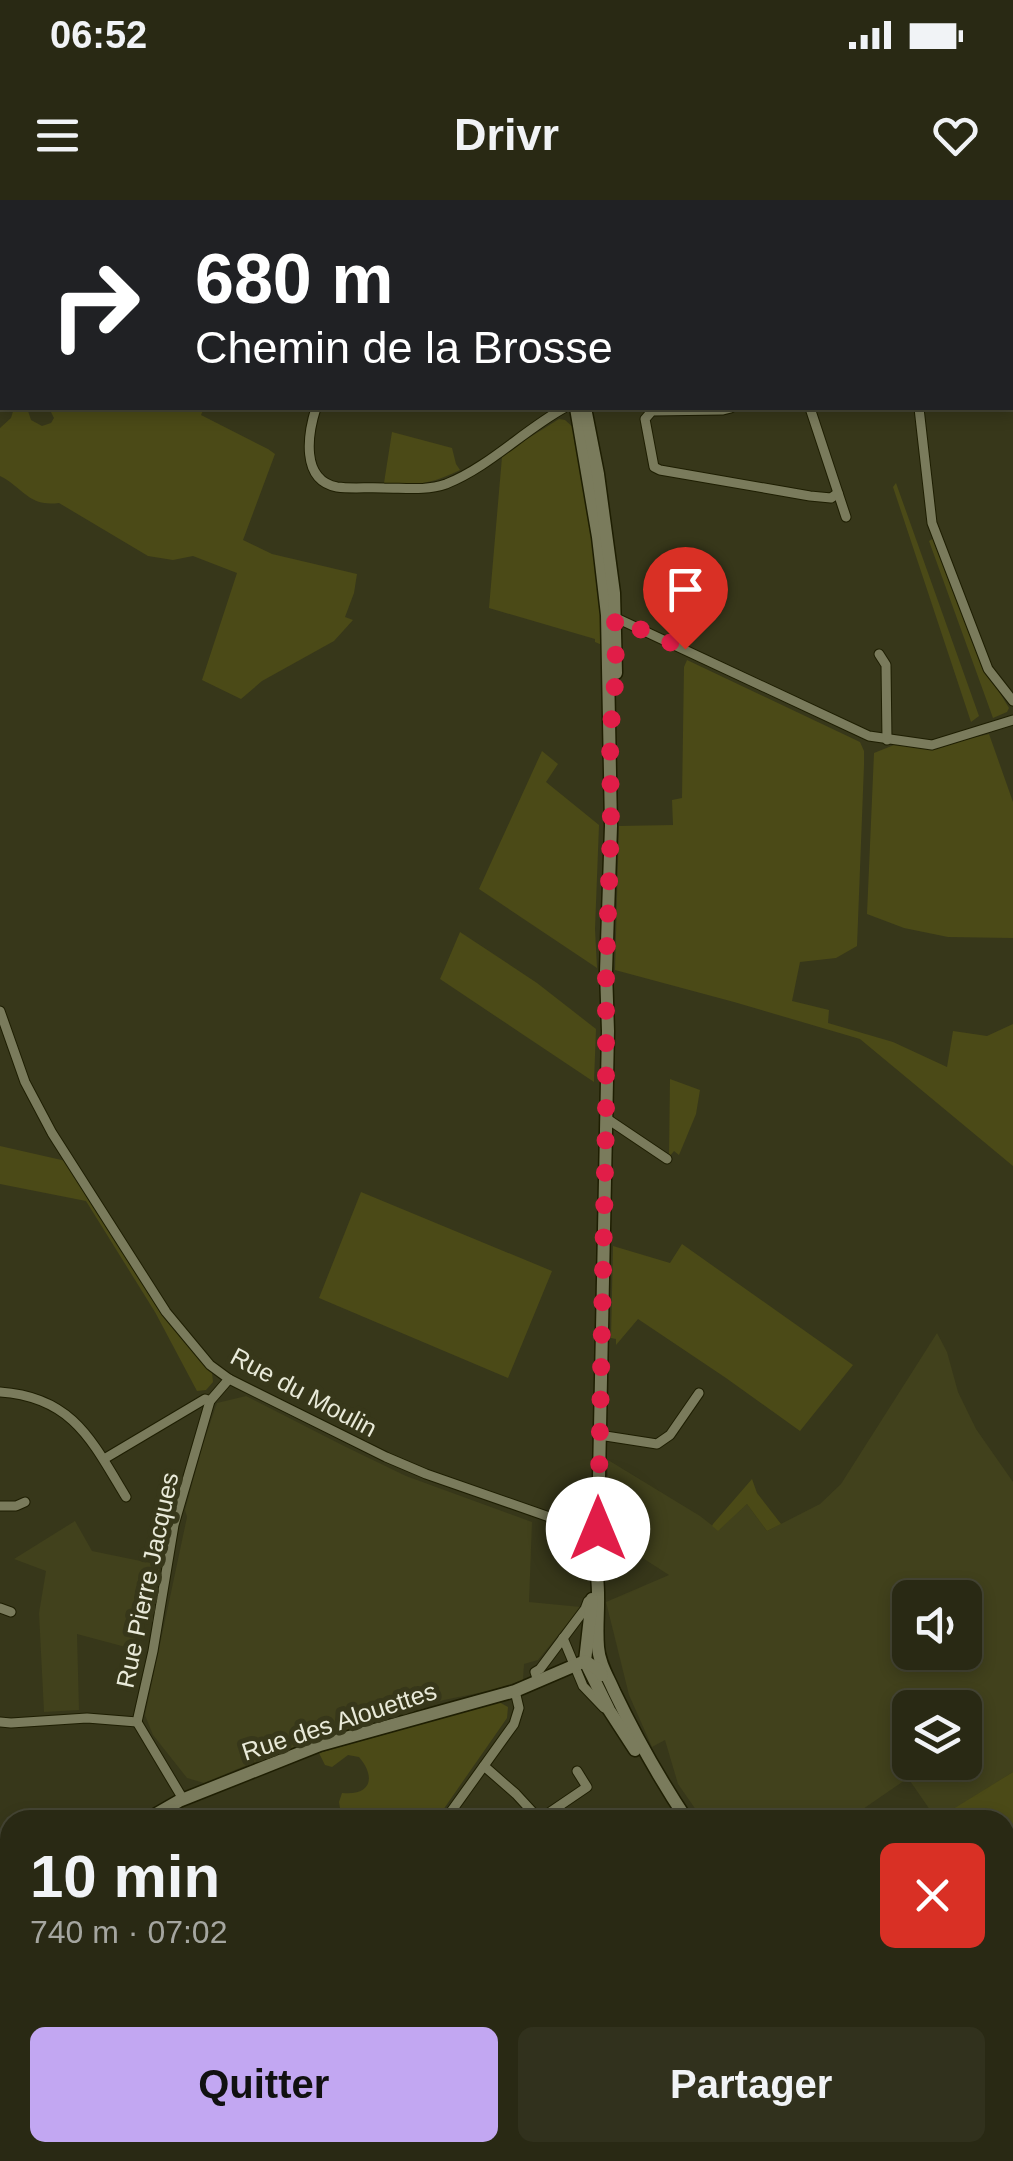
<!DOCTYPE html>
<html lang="fr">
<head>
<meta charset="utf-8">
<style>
	body { margin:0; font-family:Arial,sans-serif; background:#31311d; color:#f1f3f6; height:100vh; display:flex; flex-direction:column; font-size:38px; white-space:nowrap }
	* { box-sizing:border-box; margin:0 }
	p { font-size:32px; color:#a5a6a0 }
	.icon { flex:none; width:55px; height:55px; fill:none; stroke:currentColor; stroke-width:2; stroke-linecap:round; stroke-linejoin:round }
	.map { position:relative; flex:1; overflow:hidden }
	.sheet { position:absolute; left:0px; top:1610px; width:1015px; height:352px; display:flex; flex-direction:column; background:#292914; border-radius:30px 30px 0 0; box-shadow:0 5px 15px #0003,0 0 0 2px #454534 }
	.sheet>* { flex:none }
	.banner { position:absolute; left:0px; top:0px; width:1015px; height:210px; box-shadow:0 5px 15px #0003,0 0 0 2px #454534; background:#202124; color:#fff; overflow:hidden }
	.fabs { position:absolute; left:892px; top:1380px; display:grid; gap:20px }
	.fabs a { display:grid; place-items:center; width:90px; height:90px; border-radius:15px; background:#292914; box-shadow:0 5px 15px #0003,0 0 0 2px #454534; font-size:50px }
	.pin { position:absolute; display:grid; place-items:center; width:85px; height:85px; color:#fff; margin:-102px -42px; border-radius:50% 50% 50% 0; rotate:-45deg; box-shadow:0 0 10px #0007 }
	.pin .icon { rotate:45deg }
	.me { position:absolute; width:110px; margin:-55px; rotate:0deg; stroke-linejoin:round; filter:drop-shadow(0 0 8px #0008) }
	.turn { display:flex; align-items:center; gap:35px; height:210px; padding:0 30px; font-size:45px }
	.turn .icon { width:130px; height:130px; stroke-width:2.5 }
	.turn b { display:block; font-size:70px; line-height:85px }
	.round { display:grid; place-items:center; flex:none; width:105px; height:105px; border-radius:15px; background:#31311d }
	.head { display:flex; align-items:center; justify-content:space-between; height:170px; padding:0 30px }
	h1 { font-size:60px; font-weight:600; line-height:75px }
	.button { display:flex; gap:20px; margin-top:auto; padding:20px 30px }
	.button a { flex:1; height:115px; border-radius:15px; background:#c2a7f2; color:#111; font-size:40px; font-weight:600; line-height:115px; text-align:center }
	.button a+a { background:#31311d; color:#f1f3f6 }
	.status { display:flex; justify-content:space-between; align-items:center; height:70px; padding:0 50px; background:#292914; direction:ltr }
	.status svg { height:28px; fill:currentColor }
	header { display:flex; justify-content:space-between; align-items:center; height:130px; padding:0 30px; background:#292914; font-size:45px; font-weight:600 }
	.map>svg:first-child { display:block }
</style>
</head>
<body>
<div class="status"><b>06:52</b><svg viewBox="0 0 49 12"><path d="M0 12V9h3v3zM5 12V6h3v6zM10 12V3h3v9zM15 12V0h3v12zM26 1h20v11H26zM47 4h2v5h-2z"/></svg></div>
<header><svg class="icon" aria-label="menu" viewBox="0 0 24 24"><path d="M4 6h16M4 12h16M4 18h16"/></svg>Drivr<svg class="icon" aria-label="heart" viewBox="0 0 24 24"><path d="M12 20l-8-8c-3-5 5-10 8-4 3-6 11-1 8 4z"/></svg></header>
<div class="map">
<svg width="1013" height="1961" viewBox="0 0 1013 1961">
	<rect width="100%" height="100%" fill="#37371a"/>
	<g fill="#41411c" fill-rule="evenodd">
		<path d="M937,1133L947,1152L958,1192L976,1229L1013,1282V1572L937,1620L908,1578L847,1620H703L678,1584L665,1540L652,1547L629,1495L606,1402L669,1375L607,1335L608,1260L700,1316L718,1330L747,1304L767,1331L820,1304L841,1284ZM910,1398H965V1452H910ZM910,1508H965V1562H910Z"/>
		<polygon points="246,1196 344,1246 406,1276 532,1322 529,1402 581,1407 538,1460 524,1464 523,1480 493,1490 444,1500 395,1515 276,1553 204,1583 187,1578 153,1535 145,1515 187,1317 185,1310 203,1244 217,1203"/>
		<polygon points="75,1321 92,1351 160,1365 153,1406 143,1406 133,1449 77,1434 79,1510 44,1512 39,1413 46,1371 14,1359"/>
	</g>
	<g fill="#4b4a17">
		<path d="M14,208H29L28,211L31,220L42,226L51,223L54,218L49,208H204L201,215L268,249L275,254L243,340L272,354L357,374L354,393L345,417L353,420L334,441L262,481L241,499L202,480L237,373L193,356L173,360L148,356L59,303C28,307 24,288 0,276V228L11,218Z"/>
		<polygon points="559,219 565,220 575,229 602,389 602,445 595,442 595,439 489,408 502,257 505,253"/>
		<path d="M392,232L452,248L456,264L460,270C429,285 418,285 384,283Z"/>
		<polygon points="896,283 979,516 971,522 893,287"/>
		<polygon points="934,338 986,470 1009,508 1007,512 993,518 929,341"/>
		<polygon points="687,460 860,542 864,551 864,565 857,746 836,758 800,762 792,801 829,810 828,823 893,842 947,867 953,831 987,836 1013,824 1013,966 860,839 734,802 615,770 619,626 673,625 672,600 682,598 684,467"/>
		<polygon points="989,534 1013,602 1013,738 948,737 904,728 867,714 874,553 894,545 934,547"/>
		<polygon points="542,551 558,564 546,582 599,625 595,729 597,768 479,689"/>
		<polygon points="460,732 537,783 596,829 594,882 440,779"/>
		<polygon points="670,879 700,890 696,914 679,955 674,951 669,957"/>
		<polygon points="0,946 66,961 193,1150 212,1172 213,1182 206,1190 197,1191 155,1112 86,1001 0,984"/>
		<polygon points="361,992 552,1071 508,1178 319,1098"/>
		<polygon points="682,1044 853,1165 800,1231 726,1178 638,1119 616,1145 616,1139 611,1138 613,1046 670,1063"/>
		<polygon points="752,1279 757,1293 781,1324 767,1331 747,1304 718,1331 712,1326 713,1324"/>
		<path d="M499,1502L508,1507L507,1518L436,1620H342L339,1602L342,1593C370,1596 377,1578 359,1557L348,1555L332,1567L325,1565L319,1553Z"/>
		<polygon points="1013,1572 1013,1630 1005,1635 1005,1620 918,1620 933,1613 937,1619"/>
	</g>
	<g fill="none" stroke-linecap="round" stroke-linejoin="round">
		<g stroke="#1e1e02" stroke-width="11">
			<g id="street">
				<polyline points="0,106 2,104"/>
				<path d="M316,208C308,233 300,280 337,287C352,289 369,287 384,288C405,288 426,291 446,284C489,267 524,230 564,208"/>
				<polyline points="731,208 723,210 652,211 645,219 654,267 660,270 810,296 831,298 838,293"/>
				<polyline points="810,208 846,317"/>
				<polyline points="919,208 932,323 988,469 1013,501"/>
				<polyline points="612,416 869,536 932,545 1013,520"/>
				<polyline points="879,454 886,465 887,540"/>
				<polyline points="0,811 25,882 52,933 166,1112 210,1165 229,1179 386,1257 426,1274 598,1334"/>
				<polyline points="606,918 667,959"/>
				<path d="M0,1192C73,1197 92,1241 126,1297"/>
				<polyline points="599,1235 657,1244 670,1235 699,1193"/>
				<polyline points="104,1259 205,1199 210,1201"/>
				<polyline points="0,1306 16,1306 25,1302"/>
				<polyline points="0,1408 11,1412"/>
				<polyline points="563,1438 583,1486 604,1508"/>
				<polyline points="538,1481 535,1472 540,1469 585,1409 588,1401"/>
				<polyline points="0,1522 11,1523 87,1518 137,1522"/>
				<polyline points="137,1522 153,1451 174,1325 210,1201 229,1179"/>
				<polyline points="137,1522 183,1599"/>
				<polyline points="484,1566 516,1594 540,1620"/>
				<polyline points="540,1619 587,1587 577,1571"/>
				<polyline points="445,1620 514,1524 519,1508 515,1491"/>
				<polyline points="1005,1832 1013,1829"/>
				<polyline points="0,1879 10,1878"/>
				<polyline points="160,1952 171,1961"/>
				<polyline points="795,1952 801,1961"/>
				<polyline points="88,1961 98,1952"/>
				<polyline points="863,1961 874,1952"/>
			</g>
		</g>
		<g stroke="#1e1e02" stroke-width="15">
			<g id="secondary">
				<polyline points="528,0 529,2"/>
				<polyline points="1012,23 1013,23"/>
				<path d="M576,208L598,337L607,415L611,626L606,771L608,831L597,1377C600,1401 596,1424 598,1447C599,1463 608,1477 614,1491C636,1537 659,1578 687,1620"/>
				<polyline points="585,208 598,274 614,393 616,473"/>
				<polyline points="592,1399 585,1461 609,1510 635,1550"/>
				<polyline points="146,1620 179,1601 320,1545 515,1491 585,1461 599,1470 602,1475"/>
				<polyline points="0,1760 10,1755"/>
				<polyline points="919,1952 925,1961"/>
			</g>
		</g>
		<g stroke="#1e1e02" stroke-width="18">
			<g id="highway">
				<polyline points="1005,1647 1013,1642"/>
				<polyline points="1005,1674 1013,1669"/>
				<polyline points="628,1961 635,1952"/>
				<polyline points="657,1961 665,1952"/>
			</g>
		</g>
		<use href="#street" stroke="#7a7b5c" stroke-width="9"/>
		<use href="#secondary" stroke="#7a7b5c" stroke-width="12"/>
		<use href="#highway" stroke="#c0c068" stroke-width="15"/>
	</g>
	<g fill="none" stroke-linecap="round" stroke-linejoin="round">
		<polyline stroke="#e11d48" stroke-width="18" stroke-dasharray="0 32.4" points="598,1329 606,918 606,771 611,626 610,535 616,474 615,418 685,449"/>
	</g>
	<g text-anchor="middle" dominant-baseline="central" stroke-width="10" stroke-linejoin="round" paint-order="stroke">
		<g font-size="25" fill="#e9ead9" stroke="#37371a">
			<text transform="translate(304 1192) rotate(28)">Rue du Moulin</text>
			<text transform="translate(147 1380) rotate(-78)">Rue Pierre Jacques</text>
			<text transform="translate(339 1521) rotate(-18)">Rue des Alouettes</text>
		</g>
	</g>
</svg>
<div class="fabs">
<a><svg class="icon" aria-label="sound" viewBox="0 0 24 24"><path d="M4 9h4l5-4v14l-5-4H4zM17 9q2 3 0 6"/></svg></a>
<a><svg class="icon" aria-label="layers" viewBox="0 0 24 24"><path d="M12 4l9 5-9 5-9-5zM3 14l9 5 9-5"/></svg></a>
</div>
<div class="pin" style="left:685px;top:449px;background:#d93025"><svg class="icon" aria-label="arrive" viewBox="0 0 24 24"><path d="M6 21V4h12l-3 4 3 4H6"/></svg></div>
<svg class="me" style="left:598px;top:1329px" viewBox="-20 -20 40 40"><circle r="19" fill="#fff"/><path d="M0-13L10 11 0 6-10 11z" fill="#e11d48"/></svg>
<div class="banner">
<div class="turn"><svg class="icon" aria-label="right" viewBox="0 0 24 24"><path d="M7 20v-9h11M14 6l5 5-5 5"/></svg><div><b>680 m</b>Chemin de la Brosse</div></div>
</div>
<section class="sheet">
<div class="head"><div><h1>10 min</h1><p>740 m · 07:02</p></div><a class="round" style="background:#d93025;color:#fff"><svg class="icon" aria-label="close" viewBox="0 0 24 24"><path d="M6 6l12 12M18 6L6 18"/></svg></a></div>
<div class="button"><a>Quitter</a><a>Partager</a></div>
</section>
</div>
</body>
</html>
